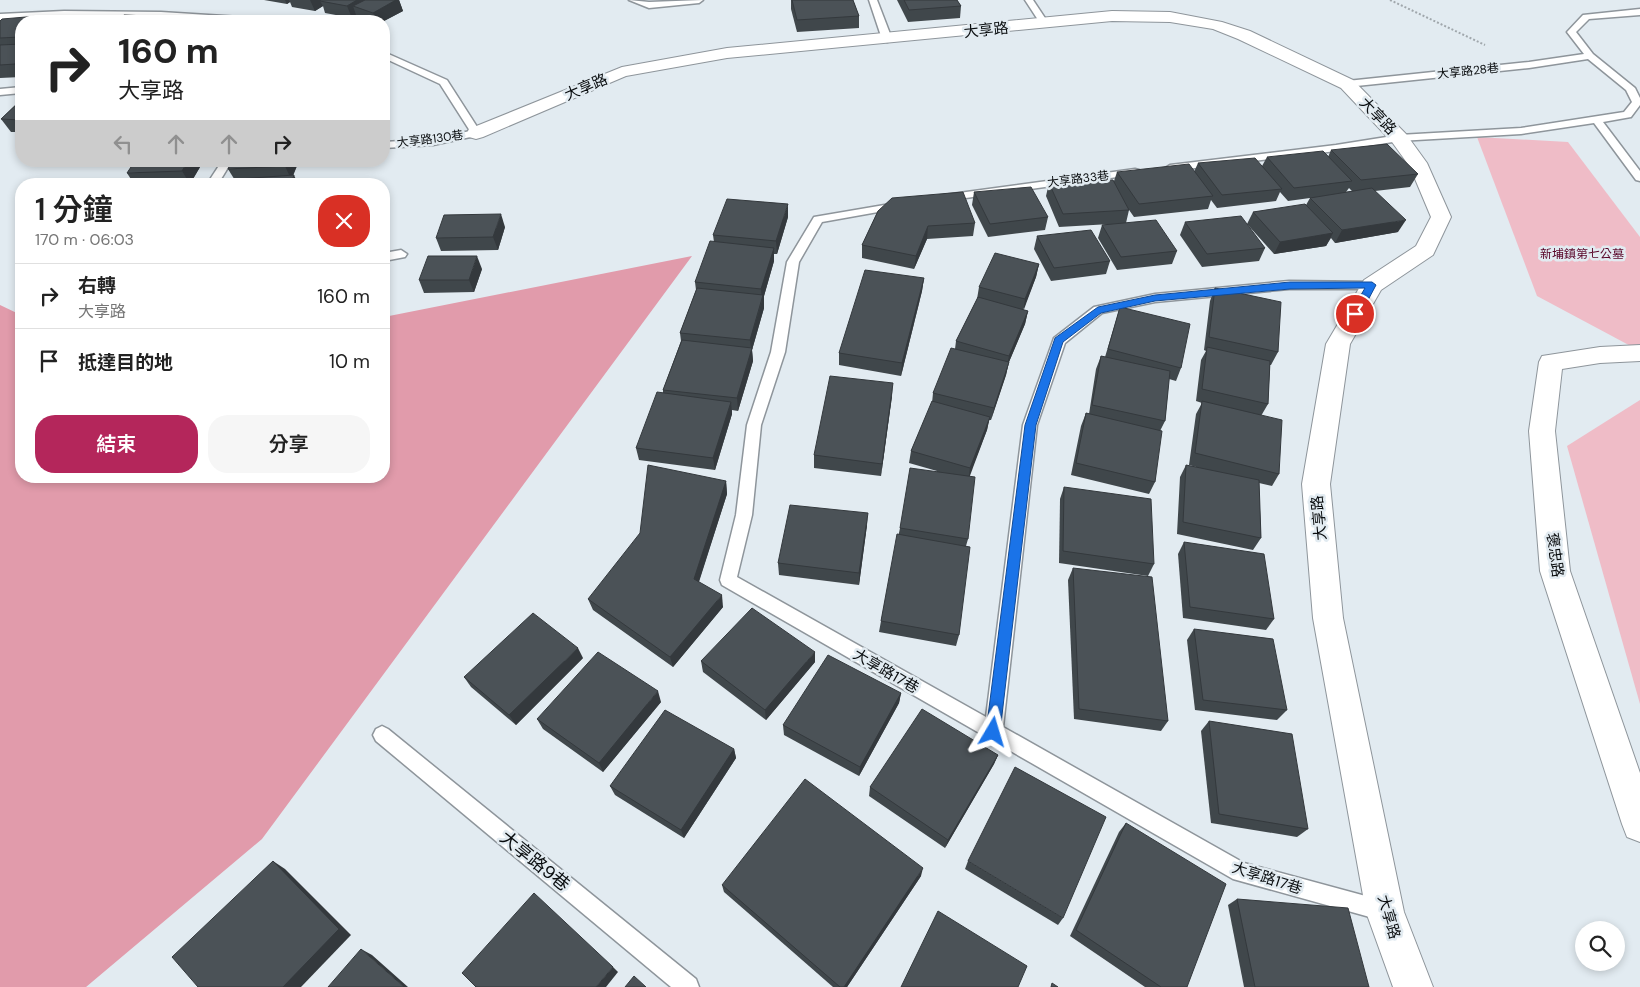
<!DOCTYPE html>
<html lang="zh-TW">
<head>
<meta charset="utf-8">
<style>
	body { margin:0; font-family:"DM Sans","Noto Sans TC",sans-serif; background:#f6f6f6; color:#222; height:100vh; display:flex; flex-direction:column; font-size:19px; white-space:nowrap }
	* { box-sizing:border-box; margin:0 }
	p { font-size:16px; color:#767676 }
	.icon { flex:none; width:28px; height:28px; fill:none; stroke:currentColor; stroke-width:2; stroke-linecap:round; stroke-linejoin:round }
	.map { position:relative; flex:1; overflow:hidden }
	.panel { position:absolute; left:15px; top:178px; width:375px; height:305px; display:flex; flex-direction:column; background:#fff; border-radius:20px; box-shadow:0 2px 8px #0003 }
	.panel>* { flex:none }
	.hud { position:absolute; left:15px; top:15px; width:375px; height:152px; border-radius:20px; box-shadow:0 2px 8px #0003; background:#fff; color:#222; overflow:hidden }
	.controls { position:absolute; left:1575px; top:921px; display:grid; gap:10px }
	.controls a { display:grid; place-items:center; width:50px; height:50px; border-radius:50%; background:#fff; box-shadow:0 2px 8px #0003; font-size:25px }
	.pin { position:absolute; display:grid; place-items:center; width:42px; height:42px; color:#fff; margin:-21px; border:2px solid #fff; border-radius:50%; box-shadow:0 1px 5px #0007 }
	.me { position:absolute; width:55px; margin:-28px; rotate:7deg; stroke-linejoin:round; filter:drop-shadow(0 0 4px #0008) }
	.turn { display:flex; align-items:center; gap:18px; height:105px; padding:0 20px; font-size:22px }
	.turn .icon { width:65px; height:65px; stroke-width:2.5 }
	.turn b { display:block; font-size:35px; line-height:42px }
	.lanes { display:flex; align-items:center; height:48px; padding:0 20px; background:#0003; justify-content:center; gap:25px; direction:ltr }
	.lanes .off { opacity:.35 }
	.round { display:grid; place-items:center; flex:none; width:52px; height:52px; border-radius:20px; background:#f6f6f6 }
	.headline { display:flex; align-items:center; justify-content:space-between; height:85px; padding:0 20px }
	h1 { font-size:30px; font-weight:600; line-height:38px }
	.action { display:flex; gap:10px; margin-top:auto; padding:10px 20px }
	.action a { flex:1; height:58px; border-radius:20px; background:#b4265b; color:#fff; font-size:20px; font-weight:600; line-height:58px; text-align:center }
	.action a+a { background:#f6f6f6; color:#222 }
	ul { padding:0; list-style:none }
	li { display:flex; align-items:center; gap:15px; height:65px; padding:0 20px; border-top:1px solid #e0e0e0 }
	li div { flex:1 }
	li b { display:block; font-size:19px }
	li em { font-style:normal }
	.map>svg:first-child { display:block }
</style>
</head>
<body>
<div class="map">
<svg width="1640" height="987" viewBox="0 0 1640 987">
	<rect width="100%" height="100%" fill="#e2ebf1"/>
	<g fill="#efbcc7">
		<polygon points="1477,137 1568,142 1640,237 1640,351 1537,296"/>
		<polygon points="1640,400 1640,704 1567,446"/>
	</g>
	<polygon fill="#e19bab" points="692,256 262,839 86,987 0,987 0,305 21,315 21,476 384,476 384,317"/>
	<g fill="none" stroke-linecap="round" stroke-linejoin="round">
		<g stroke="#8e959b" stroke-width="3">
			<g id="lane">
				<polygon points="629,0 649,2 703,0 699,3 649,8"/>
				<polygon points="869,0 877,0 892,39 890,41 887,42 882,39"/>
				<polygon points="1025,0 1033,0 1049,24 1048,26 1042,26"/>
				<polygon points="1640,9 1640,15 1589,19 1576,32 1593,54 1635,88 1640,98 1640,105 1631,117 1603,122 1640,171 1640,181 1636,180 1594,123 1521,134 1399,141 1336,151 1170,171 1165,168 1170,165 1336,145 1399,135 1521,128 1624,112 1632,102 1626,90 1588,59 1529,68 1347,87 1342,84 1347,81 1529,62 1584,54 1567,32 1583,15"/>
				<polygon points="64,11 161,12 257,18 261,21 96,16 0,20 0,14"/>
				<polygon points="384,52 447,80 481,133 480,135 433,145 384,148 384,142 433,139 470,131 440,84 384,58"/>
				<polygon points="21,87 21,93 0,95 0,89"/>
				<polygon points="222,161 232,161 218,184 207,184"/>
				<polygon points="1135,169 1139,170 1140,172 1139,174 944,201 938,198 944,195"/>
				<polygon points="902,202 908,205 906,207 822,222 799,262 785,352 761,425 752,515 737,577 986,717 1023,425 1054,338 1094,307 1155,294 1289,281 1376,282 1378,285 1372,289 1289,289 1155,302 1102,313 1065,343 1037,425 1003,727 1244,863 1384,901 1391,904 1394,911 1391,918 1384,921 1233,879 722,585 720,580 736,515 747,425 771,352 787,262 814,217"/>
				<polygon points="401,250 407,254 405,257 384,261 384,253"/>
				<polygon points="382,726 388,729 696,979 699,987 671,987 376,741 373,735 376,729"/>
			</g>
		</g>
		<g stroke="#8e959b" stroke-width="2">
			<g id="street">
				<polygon points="1112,11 1170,12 1222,22 1250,31 1353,80 1406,134 1427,163 1451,217 1433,255 1381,290 1350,344 1330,484 1343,618 1404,912 1433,987 1393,987 1366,912 1313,618 1302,484 1326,344 1364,280 1416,246 1431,217 1410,167 1392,142 1341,88 1238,39 1213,29 1170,22 1112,21 727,58 626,76 483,137 476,139 469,137 467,133 469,129 622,67 727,48"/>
				<polygon points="1640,345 1640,361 1600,363 1562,369 1555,431 1570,571 1640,773 1640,842 1627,837 1622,824 1540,571 1529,431 1539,362 1542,356 1600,347"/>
			</g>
		</g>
		<polyline stroke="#a0a7ac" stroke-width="2" stroke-dasharray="2 2" stroke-linecap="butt" points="1390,0 1485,45"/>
		<use href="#lane" fill="#fff" fill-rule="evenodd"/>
		<use href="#street" fill="#fff" fill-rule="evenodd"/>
	</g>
	<g fill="#40474b" fill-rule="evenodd">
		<polygon points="264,0 399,0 403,11 384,21 367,21 357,18 356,15 352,18 325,13 323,6 315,11 292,7 290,2 287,4"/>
		<polygon points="791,0 853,0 859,16 859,28 797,32 791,9"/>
		<polygon points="897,0 957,0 961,6 960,18 908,22"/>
		<polygon points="38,16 41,21 21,21 21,77 0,78 0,21"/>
		<polygon points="21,100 21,132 11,132 1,119"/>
		<path d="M1331,150L1418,174L1410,187L1375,191L1398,232L1335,243L1331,238L1326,246L1274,254L1247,224L1253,212L1306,205L1310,198L1288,201L1280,192L1276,201L1217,208L1211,200L1208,209L1134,217L1127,207L1129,210L1126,223L1177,251L1172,264L1117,270L1098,238L1102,225L1110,224L1059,227L1046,196L1049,183L1114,181L1117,172H1194L1198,163L1262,166L1267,157H1328ZM1349,188L1352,191L1346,192Z"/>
		<polygon points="299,161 293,176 238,182 236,182 228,169"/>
		<polygon points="200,167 190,184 134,184 127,173"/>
		<polygon points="974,192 1048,217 1045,230 988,237 972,205"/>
		<polygon points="878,211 975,223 973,236 927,239 914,269 862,258 862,245"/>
		<polygon points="788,217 777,254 774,254 774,261 764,296 764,308 752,350 753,361 738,411 732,410 732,414 715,470 639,460 636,448 663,393 663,390 681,341 680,333 696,290 695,282 714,242 713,235"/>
		<polygon points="1185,222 1265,248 1259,261 1202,267 1180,235"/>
		<polygon points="505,227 498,250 441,251 436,238"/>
		<polygon points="1037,236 1110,261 1106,274 1051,281 1034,249"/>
		<polygon points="1039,264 1036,277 1023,310 1028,311 1025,324 1009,362 1006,375 991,420 989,420 987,430 969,476 968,539 966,546 959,635 956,646 879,632 881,621 900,528 937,471 909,463 911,451 932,403 933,393 955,349 956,341 977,299 979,287"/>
		<polygon points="482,269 474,292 424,293 419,280"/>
		<polygon points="924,278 922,291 901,376 839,365 839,353"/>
		<polygon points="1215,288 1278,352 1271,365 1270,365 1268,404 1261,416 1279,474 1272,486 1259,483 1261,538 1253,550 1177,534 1180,477 1186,465 1200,468 1189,465 1196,414 1202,403 1196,401 1201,360 1206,351 1204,350 1210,301"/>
		<polygon points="1120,307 1181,368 1176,381 1169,379 1165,421 1160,431 1155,482 1149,494 1071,475 1081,426 1086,413 1089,414 1096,369 1101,356 1105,357"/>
		<polygon points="892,396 881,476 814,468 814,455"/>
		<polygon points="726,481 727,494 699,582 723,607 673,667 593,610 588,599"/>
		<polygon points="1064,487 1154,564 1148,576 1059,563 1060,499"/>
		<polygon points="867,525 859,585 779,575 778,563"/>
		<polygon points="1184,542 1274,619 1266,630 1183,618 1178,554"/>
		<polygon points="1073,568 1168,721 1161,731 1074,719 1068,580"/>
		<polygon points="1194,629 1287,710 1277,720 1195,710 1187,640"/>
		<polygon points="583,658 516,725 471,687 464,677"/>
		<polygon points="701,661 815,662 766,720 703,672"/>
		<polygon points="901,693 899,703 859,776 784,735 783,725"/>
		<polygon points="661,702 603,772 543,729 537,719"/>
		<polygon points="1209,721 1308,829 1297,837 1211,823 1201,731"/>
		<polygon points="734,749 736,758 684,838 615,795 610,786"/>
		<polygon points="998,755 994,764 945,848 869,796 870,787"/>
		<polygon points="1126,823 1187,987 1145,987 1070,936 1119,832"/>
		<polygon points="968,861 1063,918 1058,925 965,869"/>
		<polygon points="921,876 847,987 833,987 724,892 722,885"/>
		<polygon points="1237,899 1369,987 1244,987 1228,905"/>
	</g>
	<g fill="#34393d">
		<polygon points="285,0 289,0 290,2 287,4"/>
		<polygon points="310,0 332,0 320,1 323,6 315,11"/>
		<polygon points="357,0 368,0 353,6 356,15 352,18 347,6"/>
		<polygon points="396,0 399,0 403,11 384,21 377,21 373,13"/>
		<polygon points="38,16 41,21 33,21"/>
		<polygon points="148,16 151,21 142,21"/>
		<polygon points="79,17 82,21 75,21"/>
		<polygon points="115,17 118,21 110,21"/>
		<polygon points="21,56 21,64 18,64 21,68 21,73 15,64"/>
		<polygon points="188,161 196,161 200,167 190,184 182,171"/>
		<polygon points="287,161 299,161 291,179 285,166"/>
		<polygon points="294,175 298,184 291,184"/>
		<polygon points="788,204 788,217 777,254 776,241"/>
		<polygon points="501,214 505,227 498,250 493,237"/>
		<polygon points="1406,220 1398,232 1335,243 1342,230"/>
		<polygon points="928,226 927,239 914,269 916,256"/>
		<polygon points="1333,233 1326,246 1274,254 1280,242"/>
		<polygon points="774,248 774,261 764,296 764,308 752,350 753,361 738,411 737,398 751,351 750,340 762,301 761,289"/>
		<polygon points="477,256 482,269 474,292 469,280"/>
		<polygon points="1039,264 1036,277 1023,312 1025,299"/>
		<polygon points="384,276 386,281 384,307"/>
		<polygon points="924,278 922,291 901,376 902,363"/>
		<polygon points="1028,311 1025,324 1006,369 1009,356"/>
		<polygon points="1009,362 1006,375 991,420 994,408"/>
		<polygon points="893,383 892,396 881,476 882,464"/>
		<polygon points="731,402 732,414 715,470 713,458"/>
		<polygon points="990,417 987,430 968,481 970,468"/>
		<polygon points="726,481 727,494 696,590 694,579"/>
		<polygon points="868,513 867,525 859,585 859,573"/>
		<polygon points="722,595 723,607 673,667 670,657"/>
		<polygon points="578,648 583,658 516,725 509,715"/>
		<polygon points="815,652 815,662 766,720 765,710"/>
		<polygon points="658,691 661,702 603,772 599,763"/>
		<polygon points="901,693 899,703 859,776 860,767"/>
		<polygon points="734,749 736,758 684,838 681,830"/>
		<polygon points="998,755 994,764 945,848 948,840"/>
		<polygon points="273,861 285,869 351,935 301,987 283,987"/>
		<polygon points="923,868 921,876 847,987 844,987"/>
		<polygon points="361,949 372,955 408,987 404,987"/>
		<polygon points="613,967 618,972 606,987 596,987"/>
	</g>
	<g fill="#4b5257" stroke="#34393d">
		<polygon points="321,0 357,0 347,6 320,1"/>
		<polygon points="365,0 396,0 373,13 353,6"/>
		<polygon points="792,0 853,0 859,16 797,20"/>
		<polygon points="904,0 957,0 961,6 909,10"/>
		<polygon points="124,15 148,16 142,21 117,21"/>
		<polygon points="38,16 33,21 21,21 21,35 20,37 0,38 0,21 2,19"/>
		<polygon points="87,16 115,17 110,21 82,21"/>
		<polygon points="79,17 75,21 43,21 46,18"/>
		<polygon points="156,17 183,18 180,21 150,21"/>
		<polygon points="187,20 200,21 185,21"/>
		<polygon points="21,44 21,56 15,64 0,65 0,45"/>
		<polygon points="21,100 21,120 1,119"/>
		<polygon points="1387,144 1418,174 1361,180 1331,150"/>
		<polygon points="1323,151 1352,181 1294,188 1267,157"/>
		<polygon points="1255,158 1282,189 1222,195 1198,163"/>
		<polygon points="135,161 188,161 182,171 127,173"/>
		<polygon points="232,161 287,161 285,166 228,169"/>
		<polygon points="1189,164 1213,196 1139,204 1117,172"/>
		<polygon points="294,175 291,184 237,184 239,179"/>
		<polygon points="1113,180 1129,210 1063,214 1049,183"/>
		<polygon points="1031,187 1048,217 990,224 974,192"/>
		<polygon points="1372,188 1406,220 1342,230 1310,198"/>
		<polygon points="963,192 975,223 928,226 916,256 862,245 878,211 892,198"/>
		<polygon points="727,199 788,204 776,241 713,235"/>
		<polygon points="1305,204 1333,233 1280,242 1253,212"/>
		<polygon points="501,214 493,237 436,238 444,215"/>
		<polygon points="1241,216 1265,248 1207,254 1185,222"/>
		<polygon points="1156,220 1177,251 1121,257 1102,225"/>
		<polygon points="1091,230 1110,261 1054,268 1037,236"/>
		<polygon points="710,241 774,248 761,289 695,282"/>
		<polygon points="995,253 1039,264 1025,299 979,287"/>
		<polygon points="428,256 477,256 469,280 419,280"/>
		<polygon points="865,270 924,278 902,363 839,353"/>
		<polygon points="697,288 763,295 750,340 680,333"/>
		<polygon points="1215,288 1281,302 1278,352 1209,337"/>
		<polygon points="978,297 1028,311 1009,356 956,341"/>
		<polygon points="1120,307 1190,324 1181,368 1108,349"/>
		<polygon points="682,340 752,348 737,398 663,390"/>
		<polygon points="1207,347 1270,361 1268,404 1202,389"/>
		<polygon points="951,348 1009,362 994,408 933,393"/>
		<polygon points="1101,356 1170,371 1165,421 1092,405"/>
		<polygon points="830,376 893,383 882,464 814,455"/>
		<polygon points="657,392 731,402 713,458 636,448"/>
		<polygon points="932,401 990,417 970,468 911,451"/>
		<polygon points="1202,401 1282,420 1279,474 1195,453"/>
		<polygon points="1086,413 1162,431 1155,482 1076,463"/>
		<polygon points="648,465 726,481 694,579 722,595 670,657 588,599 640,533"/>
		<polygon points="1186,465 1259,480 1261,538 1183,522"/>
		<polygon points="910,468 975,477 968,539 900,528"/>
		<polygon points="1064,487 1151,499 1154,564 1063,551"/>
		<polygon points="790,505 868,513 859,573 778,563"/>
		<polygon points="897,534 970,547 959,635 881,621"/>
		<polygon points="1184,542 1264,554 1274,619 1190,607"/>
		<polygon points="1073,568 1152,577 1168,721 1079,709"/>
		<polygon points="752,608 815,652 765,710 701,661"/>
		<polygon points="533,613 578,648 509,715 464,677"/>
		<polygon points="1194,629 1273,639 1287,710 1203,700"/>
		<polygon points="598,652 658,691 599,763 537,719"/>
		<polygon points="828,655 901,693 860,767 783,725"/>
		<polygon points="922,709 998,755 948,840 870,787"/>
		<polygon points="665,710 734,749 681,830 610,786"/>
		<polygon points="1209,721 1292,734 1308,829 1219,814"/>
		<polygon points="1015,767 1106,817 1063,918 968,861"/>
		<polygon points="805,779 923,868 844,987 840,987 722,885"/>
		<polygon points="1126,823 1226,884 1187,987 1161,987 1076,930"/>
		<polygon points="273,861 339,929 283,987 198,987 172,957"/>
		<polygon points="534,893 613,967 596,987 476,987 462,973"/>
		<polygon points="1237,899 1348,908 1369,987 1255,987"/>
		<polygon points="938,911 1027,966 1018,987 901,987"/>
		<polygon points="361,949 404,987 328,987"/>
		<polygon points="634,976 646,987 625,987"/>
		<polygon points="1052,983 1058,987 1051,987"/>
	</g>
	<polygon fill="#1a73e8" stroke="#114b97" points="1290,282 1372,282 1376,285 1359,317 1355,317 1350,314 1365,288 1290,289 1155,301 1101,313 1063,342 1036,425 1000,732 998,737 993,739 988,737 986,732 1025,425 1055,338 1098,307 1155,295"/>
	<g text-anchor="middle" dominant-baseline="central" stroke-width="5" stroke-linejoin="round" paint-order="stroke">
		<g font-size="12" fill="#090c0e" stroke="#e2ebf1">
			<text transform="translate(1468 71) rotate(-6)">大享路28巷</text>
			<text transform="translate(430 139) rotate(-7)">大享路130巷</text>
			<text transform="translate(1078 179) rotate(-7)">大享路33巷</text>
		</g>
		<g font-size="12" fill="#590528" stroke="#e2ebf1">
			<text x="1582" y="254">新埔鎮第七公墓</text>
		</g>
		<g font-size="15" fill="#090c0e" stroke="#e2ebf1">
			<text transform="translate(986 30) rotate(-6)">大享路</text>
			<text transform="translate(586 87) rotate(-23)">大享路</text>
			<text transform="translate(1378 116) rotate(46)">大享路</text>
			<text transform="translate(1319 518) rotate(-95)">大享路</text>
			<text transform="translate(1555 555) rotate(82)">褒忠路</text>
			<text transform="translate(886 671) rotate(30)">大享路17巷</text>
			<text transform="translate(1267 878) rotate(18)">大享路17巷</text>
			<text transform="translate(1389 917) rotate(74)">大享路</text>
		</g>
		<g font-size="18" fill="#090c0e" stroke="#e2ebf1">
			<text transform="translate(535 861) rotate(39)">大享路9巷</text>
		</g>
	</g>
</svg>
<div class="controls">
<a><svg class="icon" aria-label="search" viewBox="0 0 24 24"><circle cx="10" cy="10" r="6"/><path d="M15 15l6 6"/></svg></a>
</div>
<div class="pin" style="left:1355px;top:314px;background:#d93025"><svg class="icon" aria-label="arrive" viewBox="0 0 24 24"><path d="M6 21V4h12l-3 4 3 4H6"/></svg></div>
<svg class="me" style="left:993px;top:732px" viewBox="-20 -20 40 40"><path d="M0-17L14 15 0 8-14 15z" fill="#1a73e8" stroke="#fff" stroke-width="4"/></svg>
<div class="hud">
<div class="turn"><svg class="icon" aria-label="right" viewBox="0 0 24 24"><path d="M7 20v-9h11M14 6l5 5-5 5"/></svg><div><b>160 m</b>大享路</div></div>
<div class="lanes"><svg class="icon off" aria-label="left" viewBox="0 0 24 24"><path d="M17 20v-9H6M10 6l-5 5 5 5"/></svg><svg class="icon off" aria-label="ahead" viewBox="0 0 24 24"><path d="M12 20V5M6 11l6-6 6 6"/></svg><svg class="icon off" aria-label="ahead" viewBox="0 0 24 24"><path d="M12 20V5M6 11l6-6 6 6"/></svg><svg class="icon" aria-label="right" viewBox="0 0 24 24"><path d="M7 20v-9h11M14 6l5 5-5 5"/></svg></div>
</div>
<section class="panel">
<div class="headline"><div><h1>1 分鐘</h1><p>170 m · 06:03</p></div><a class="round" style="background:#d93025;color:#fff"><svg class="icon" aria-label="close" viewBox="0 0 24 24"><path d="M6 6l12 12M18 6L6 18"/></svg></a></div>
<ul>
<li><svg class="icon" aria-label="right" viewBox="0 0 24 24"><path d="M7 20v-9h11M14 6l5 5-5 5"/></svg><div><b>右轉</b><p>大享路</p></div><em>160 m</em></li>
<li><svg class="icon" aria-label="arrive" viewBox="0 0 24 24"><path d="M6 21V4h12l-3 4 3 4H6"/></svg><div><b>抵達目的地</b></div><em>10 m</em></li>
</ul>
<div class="action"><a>結束</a><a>分享</a></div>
</section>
</div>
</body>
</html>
